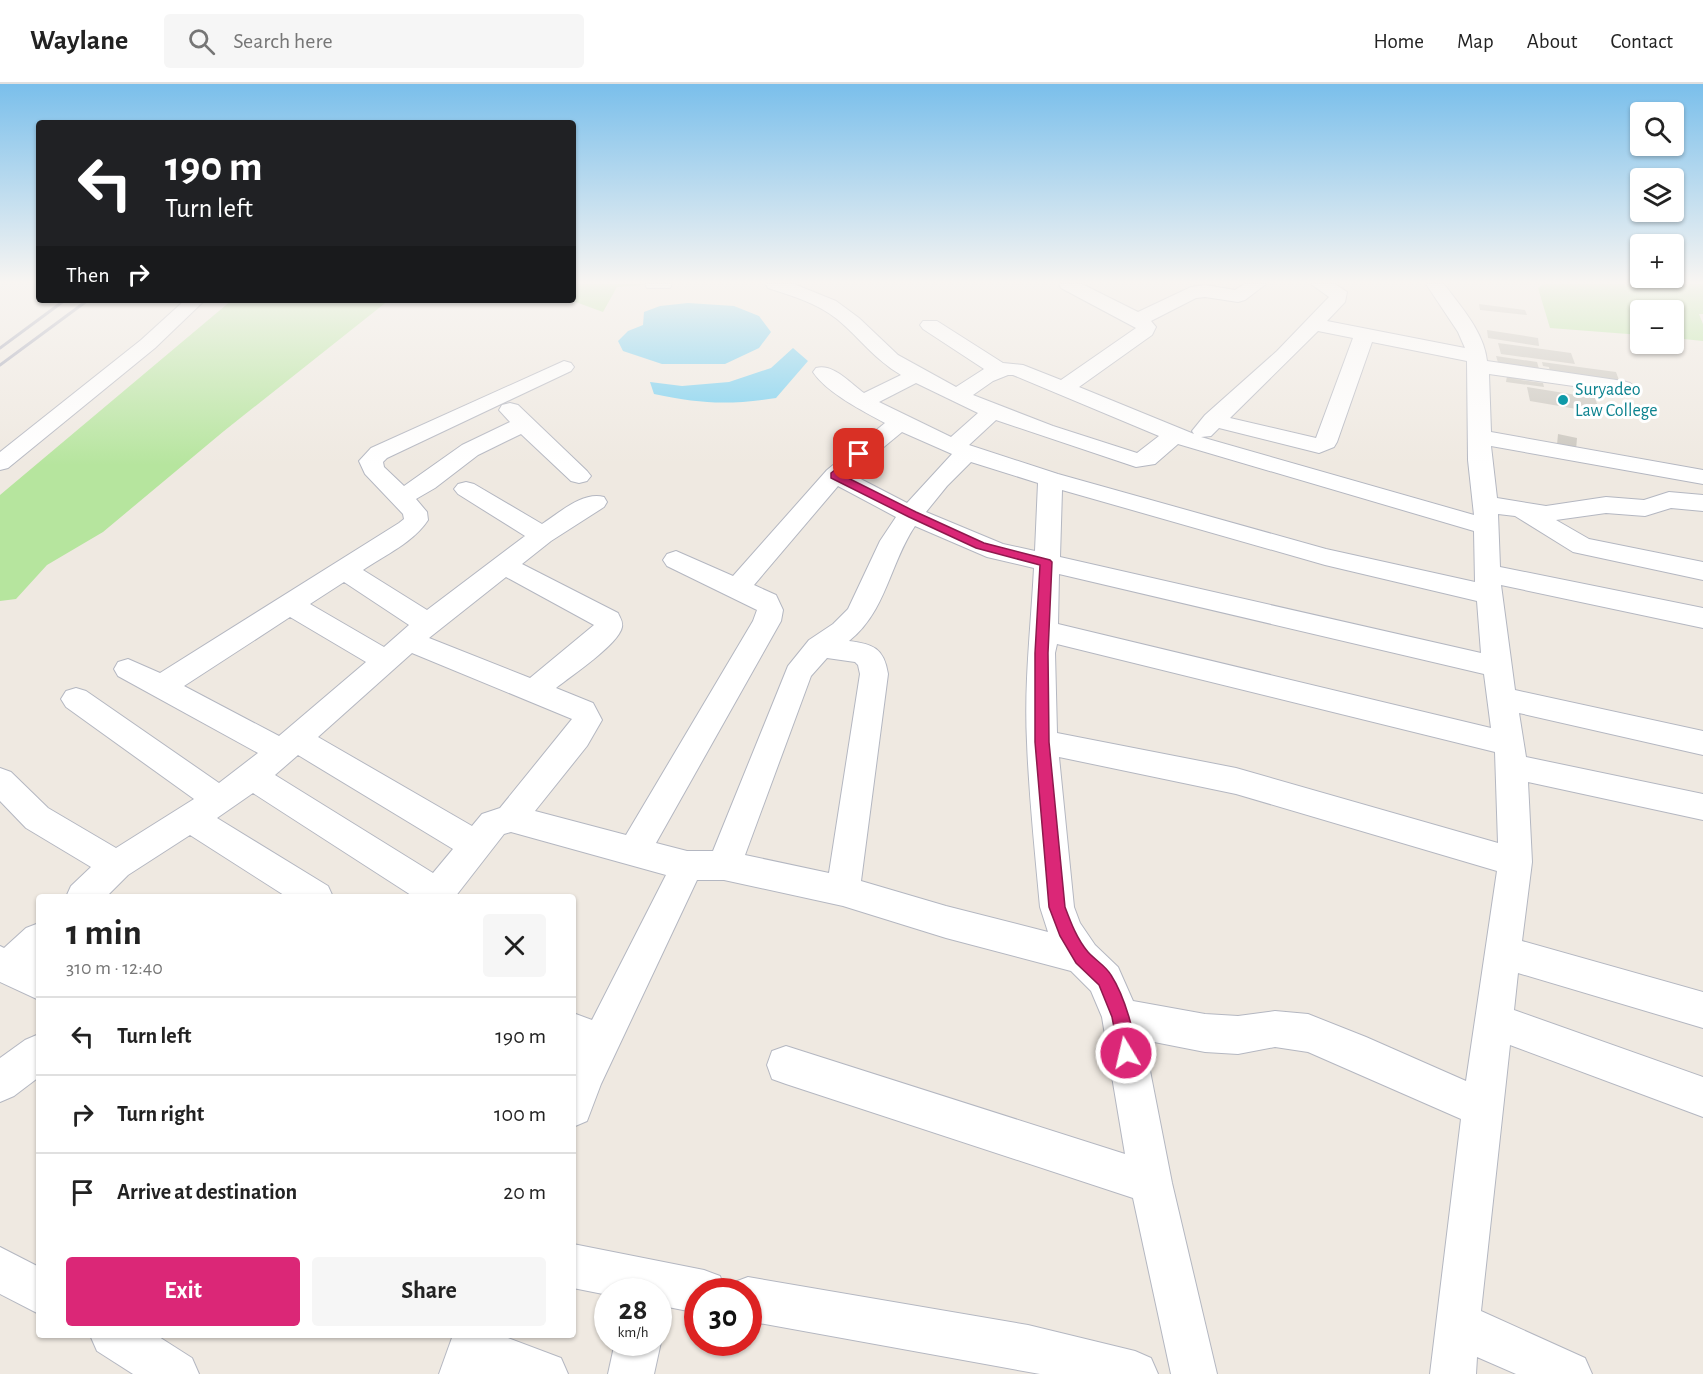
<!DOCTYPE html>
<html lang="en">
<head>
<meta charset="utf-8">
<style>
	body { margin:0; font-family:"Alegreya Sans",sans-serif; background:#f6f6f6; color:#222; height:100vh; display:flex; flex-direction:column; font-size:22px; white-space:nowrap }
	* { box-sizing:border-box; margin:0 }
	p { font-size:20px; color:#767676 }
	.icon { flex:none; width:33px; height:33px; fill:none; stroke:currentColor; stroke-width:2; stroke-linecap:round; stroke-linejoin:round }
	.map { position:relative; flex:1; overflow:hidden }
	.panel { position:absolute; left:36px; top:810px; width:540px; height:444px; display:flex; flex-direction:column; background:#fff; border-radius:6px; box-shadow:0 2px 4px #0004 }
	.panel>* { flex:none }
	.guide { position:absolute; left:36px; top:36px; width:540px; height:183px; border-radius:6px; box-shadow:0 2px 4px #0004; background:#202124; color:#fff; overflow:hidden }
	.buttons { position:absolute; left:1630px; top:18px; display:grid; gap:12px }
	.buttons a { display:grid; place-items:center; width:54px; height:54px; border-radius:6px; background:#fff; box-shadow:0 2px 4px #0004; font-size:30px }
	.speed { position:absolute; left:594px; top:1194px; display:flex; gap:12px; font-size:30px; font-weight:700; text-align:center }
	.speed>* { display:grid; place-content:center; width:78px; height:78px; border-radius:50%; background:#fff; box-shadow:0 2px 4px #0004; line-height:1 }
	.speed small { font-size:15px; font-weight:400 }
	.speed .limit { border:9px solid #d22; background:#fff; color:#111 }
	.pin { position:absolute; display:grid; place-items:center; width:51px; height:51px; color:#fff; margin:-26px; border-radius:12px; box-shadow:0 3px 9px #0006 }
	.me { position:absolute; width:66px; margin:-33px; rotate:351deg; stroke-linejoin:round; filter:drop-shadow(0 0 4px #0008) }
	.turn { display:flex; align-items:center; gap:21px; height:126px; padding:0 30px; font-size:27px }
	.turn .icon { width:78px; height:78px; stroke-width:2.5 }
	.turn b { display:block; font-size:42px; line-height:51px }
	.then { display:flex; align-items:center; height:57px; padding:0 30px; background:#0003; gap:12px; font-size:22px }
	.round { display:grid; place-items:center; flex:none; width:63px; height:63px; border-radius:6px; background:#f6f6f6 }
	.overview { display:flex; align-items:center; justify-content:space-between; height:102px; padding:0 30px }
	h1 { font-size:36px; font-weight:700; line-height:45px }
	.primary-button { display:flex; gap:12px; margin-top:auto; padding:12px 30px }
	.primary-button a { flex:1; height:69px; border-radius:6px; background:#db2777; color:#fff; font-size:24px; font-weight:700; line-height:69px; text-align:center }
	.primary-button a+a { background:#f6f6f6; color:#222 }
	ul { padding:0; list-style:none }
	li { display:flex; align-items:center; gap:18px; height:78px; padding:0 30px; border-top:2px solid #e0e0e0 }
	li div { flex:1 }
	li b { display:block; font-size:22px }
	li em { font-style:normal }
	header { display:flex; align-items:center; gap:36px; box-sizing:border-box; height:84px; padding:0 30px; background:#fff; border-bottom:2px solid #e0e0e0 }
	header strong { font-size:28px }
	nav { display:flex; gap:33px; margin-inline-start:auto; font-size:21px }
	.search { width:420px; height:54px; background:#f6f6f6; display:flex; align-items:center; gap:15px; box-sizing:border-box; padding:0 21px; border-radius:6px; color:#767676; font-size:22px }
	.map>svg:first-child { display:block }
</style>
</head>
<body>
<header>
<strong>Waylane</strong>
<div class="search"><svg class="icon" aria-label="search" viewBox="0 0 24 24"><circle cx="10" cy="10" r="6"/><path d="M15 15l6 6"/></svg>Search here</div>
<nav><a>Home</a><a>Map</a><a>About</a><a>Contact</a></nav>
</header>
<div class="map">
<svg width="1703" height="1290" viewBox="0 0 1703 1290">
	<rect width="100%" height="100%" fill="#efe9e1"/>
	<g fill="#b6e59e">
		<polygon points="573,200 654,200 617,203 603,228 570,216 573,216"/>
		<polygon points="1544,200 1703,200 1703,230 1699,230 1703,240 1703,257 1674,254 1674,226 1641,226 1641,251 1550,244 1538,204"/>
		<polygon points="232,216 389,216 224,347 103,448 47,481 16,515 0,517 0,411"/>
	</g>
	<g fill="#75cff0">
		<polygon points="688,219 734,222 759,232 771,248 759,264 725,280 662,280 623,267 618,257 628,247 643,241 644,228 660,222"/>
		<path d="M793,264L808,277L776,314C728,321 702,320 654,310L650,298L682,302L729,298L771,284Z"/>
	</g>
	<g fill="#cbc7bf">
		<polygon points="1479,220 1525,226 1527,231 1480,226"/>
		<polygon points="1487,246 1538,254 1539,262 1488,254"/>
		<polygon points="1498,259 1571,269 1575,280 1501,270"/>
		<polygon points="1496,272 1537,278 1540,288 1499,282"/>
		<polygon points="1542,278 1616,288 1620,299 1550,289 1549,283 1543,282"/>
		<polygon points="1507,292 1544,293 1545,298 1513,295 1543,299 1544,303 1506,298"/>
		<polygon points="1527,303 1595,314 1600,329 1530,317"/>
		<polygon points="1558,350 1577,354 1576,366 1557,361"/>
	</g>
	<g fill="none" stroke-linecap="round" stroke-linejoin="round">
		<g stroke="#b4b7c1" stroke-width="2">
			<g id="minor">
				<polygon points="645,200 672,200 670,204 647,204"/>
				<path d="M766,200H794L836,217L859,234L898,271L956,303L984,285L923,245L920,241L923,237H937L1003,279L1023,281L1061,296L1136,244L1061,204L1059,200H1082L1138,228L1191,203L1205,201L1235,206L1244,200H1266L1245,216L1238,218L1205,213L1196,214L1151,237L1156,243L1152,251L1079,303L1194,350L1192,347L1205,331L1277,267L1329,213L1311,200H1335L1347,208L1345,218L1327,237L1465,264L1458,248L1426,200H1444C1461,223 1484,248 1487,277L1623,297L1630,299L1634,303L1630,307L1623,309L1489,290L1491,348L1703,386V400L1491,362L1497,414L1546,422L1606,413L1644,416L1669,408L1703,411V427L1671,424L1645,432L1606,429L1556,436L1589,455L1703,478V496L1573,468L1515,432L1498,430L1500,483L1703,524V544L1501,501L1515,606L1703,647V671L1519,629L1526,673L1703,710V736L1528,698L1532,778L1522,857L1703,908V944L1518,889L1514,926L1703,993V1033L1510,961L1481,1227L1585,1274L1592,1290H1516L1477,1273L1476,1290H1430L1461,1035L1308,968L1275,963L1238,970L1205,968L1144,956L1172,1099L1217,1290H1171L1133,1114L786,1000L772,995L767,981L772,967L786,962L1125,1070L1102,933L1091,907L1071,887L946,854L843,822L724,796H697L601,1000L587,1037L573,1043V975L576,968L573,967V929L592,936L666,791L511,748L504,750L455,813H414L253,709L217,734L328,802L333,813H287L190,751L128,791L106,813H66L71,802L91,783L26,744L0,717V684L11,688L48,724L116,764L194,715L66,623L61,615L66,607L76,604L86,607L219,699L258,669L118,592L114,585L118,578L128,575L160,589L399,439L404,435L403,430L365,390L359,377L371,364L564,277L571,279L574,283L571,287L387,374L383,378L384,383L404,402L462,361L510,338L499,326L502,321L510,319L518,321L587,387L591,392L587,397L579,399L571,397L521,350L478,371L435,404L416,415L427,428L428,436C414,458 385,471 363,486L427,526L525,452L458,410L454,405L458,400L466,398L474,400L542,440C559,429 583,407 604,413L607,418L604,423L551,457L522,480L618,529C620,534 623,537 622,543C619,560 571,592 556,604L593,619L602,636L587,662L535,727L626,751L753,537L757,526L667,482L663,476L667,470L676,467L733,492L827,386L885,339C863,327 827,309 813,288L816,284C833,279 850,299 864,309L901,291C875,276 859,253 837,235C817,219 792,212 768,204ZM1318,247L1353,254L1316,354L1230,334ZM1372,258L1467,277L1468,376L1474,431L1201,353L1211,352L1219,344L1319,369L1334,363L1337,358ZM1008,291H1013L1159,352L1137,369L1053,342L973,311L993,297ZM916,299L978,329L951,353L879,318ZM996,336L1136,383L1155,380L1178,360L1474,447L1475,498L1326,465L1058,390L969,361ZM902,348L952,370L907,419L851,390ZM971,378L1038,399L1035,467L1003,460L926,428L947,402ZM838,402L896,433L880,457L848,525L833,540L809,556L788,582L713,767H687L656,759L781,537L783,526L776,511L754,501ZM1062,406L1325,481L1477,517L1481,569L1060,473ZM915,442L987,473L1034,484C1031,542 1024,600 1027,658C1029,713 1035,768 1040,823L1048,848L946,822L861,797L888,590C884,564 873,560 849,557C886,528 890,479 915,442ZM1059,490L1484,590L1491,644L1058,540ZM506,493L594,541L530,594L429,554ZM344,498L409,541L384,563L310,520ZM290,533L366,578L279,652L184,602ZM1057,560L1495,668L1498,759L1236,684L1057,649L1055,569ZM412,569L572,635L500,724L482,730L472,742L318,653ZM827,574L855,578L858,581L860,590L829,789L745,771L811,592ZM298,671L453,765L433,789L275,691ZM1059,673L1236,710L1497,787L1466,997L1366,953L1308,930L1275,927L1238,932L1205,930L1133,917L1118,883L1095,861L1080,839L1074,823Z"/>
				<polygon points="185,216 205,216 155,264 8,384 0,386 0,368 141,256"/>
				<polygon points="39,839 39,916 0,898 0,862 4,864 26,844"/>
				<polygon points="39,950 39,993 14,1012 0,1018 0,974 25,956"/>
				<polygon points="573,1160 704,1186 720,1192 726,1208 698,1208 698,1229 658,1221 658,1208 608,1208 608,1211 573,1204"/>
				<polygon points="0,1163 39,1183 39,1230 0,1210"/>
				<polygon points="748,1193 1028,1241 1135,1267 1151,1274 1158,1290 1040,1290 748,1237 748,1208 729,1208 732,1199"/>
				<polygon points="90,1251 156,1251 192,1274 199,1290 133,1290 97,1267"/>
				<polygon points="453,1251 500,1251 561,1274 568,1290 439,1290"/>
				<polygon points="658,1252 661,1258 654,1290 608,1290 615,1258 658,1258"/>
			</g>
		</g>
		<use href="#minor" fill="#fff" fill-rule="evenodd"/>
		<g stroke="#a3a6b8" stroke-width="3">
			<polyline points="0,264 65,216"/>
			<polyline points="0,281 88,216"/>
		</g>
	</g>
	<linearGradient id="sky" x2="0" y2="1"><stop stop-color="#7abfeb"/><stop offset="0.52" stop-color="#f8f5f2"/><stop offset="1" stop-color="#f8f5f2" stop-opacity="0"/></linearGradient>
	<rect width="1703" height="381" fill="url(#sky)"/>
	<path fill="#db2777" stroke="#8e194d" stroke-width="1.5" d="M859,367L864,370L862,373L842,391L916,428L984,459L1050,476L1052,478L1048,569L1049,658L1065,823C1071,839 1077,855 1088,868C1095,876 1106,882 1111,891C1122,908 1140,956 1133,975L1126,978L1120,975L1112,933L1099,901L1076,879L1060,852L1049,823L1035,658V569L1040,481L976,464L909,433L831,394V389Z"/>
	<circle fill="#0f9aa8" stroke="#fff" stroke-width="2" cx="1563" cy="316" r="6"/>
	<g text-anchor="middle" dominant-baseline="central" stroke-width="6" stroke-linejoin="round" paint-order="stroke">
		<g font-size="18" fill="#0d838f" stroke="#fff" text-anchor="start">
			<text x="1575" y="306">Suryadeo<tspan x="1575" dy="21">Law College</tspan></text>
		</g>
	</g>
</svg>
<div class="buttons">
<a><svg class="icon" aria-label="search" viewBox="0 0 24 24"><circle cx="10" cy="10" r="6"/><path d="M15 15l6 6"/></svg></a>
<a><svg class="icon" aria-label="layers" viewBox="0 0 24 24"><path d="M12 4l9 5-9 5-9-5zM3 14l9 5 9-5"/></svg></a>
<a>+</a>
<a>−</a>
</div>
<div class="speed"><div>28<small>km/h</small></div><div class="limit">30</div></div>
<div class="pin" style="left:859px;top:370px;background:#d93025"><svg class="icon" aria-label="arrive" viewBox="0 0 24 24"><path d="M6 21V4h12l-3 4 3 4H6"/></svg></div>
<svg class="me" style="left:1126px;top:969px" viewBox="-20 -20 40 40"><circle r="17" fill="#db2777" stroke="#fff" stroke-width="3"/><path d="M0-11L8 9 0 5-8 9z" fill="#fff"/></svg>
<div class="guide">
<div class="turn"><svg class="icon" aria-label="left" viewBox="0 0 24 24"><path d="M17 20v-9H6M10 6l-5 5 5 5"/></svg><div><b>190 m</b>Turn left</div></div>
<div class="then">Then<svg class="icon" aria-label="right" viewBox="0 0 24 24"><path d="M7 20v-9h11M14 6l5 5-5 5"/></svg></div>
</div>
<section class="panel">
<div class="overview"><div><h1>1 min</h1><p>310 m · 12:40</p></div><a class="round"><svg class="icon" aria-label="close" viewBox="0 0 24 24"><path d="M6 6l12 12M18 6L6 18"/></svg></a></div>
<ul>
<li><svg class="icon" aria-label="left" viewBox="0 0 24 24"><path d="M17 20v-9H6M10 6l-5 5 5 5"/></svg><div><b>Turn left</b></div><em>190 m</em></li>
<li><svg class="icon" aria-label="right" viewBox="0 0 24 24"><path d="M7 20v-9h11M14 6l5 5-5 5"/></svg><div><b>Turn right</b></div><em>100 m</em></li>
<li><svg class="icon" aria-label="arrive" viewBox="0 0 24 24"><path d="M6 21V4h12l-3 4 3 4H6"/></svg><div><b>Arrive at destination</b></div><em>20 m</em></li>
</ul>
<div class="primary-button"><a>Exit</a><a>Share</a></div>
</section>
</div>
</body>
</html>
